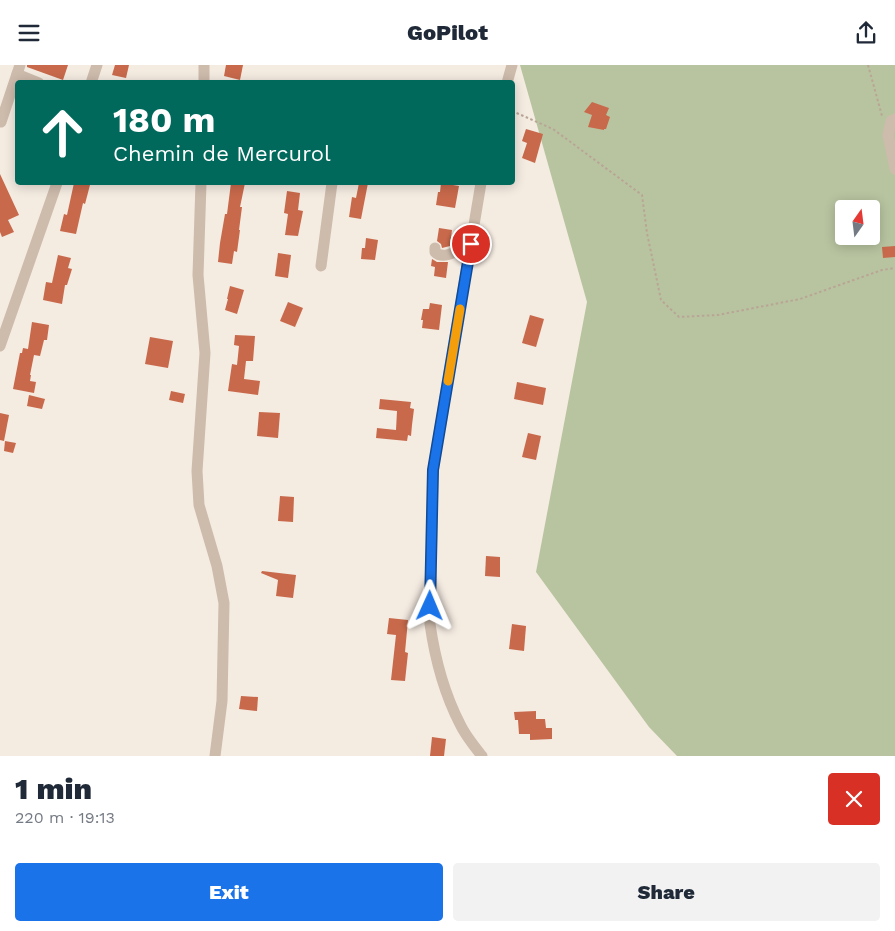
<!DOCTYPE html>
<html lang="en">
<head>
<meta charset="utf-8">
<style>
	body { margin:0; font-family:"Work Sans",sans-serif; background:#f2f2f3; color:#1f2937; height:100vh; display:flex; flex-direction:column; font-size:19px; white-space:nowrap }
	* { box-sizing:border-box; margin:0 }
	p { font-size:16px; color:#747a83 }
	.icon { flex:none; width:28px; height:28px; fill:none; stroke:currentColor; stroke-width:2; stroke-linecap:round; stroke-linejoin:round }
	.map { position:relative; height:691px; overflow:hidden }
	.sheet { display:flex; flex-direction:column; background:#fff; flex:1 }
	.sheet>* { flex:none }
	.banner { position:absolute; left:15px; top:15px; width:500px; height:105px; border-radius:5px; box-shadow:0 2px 12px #0003; background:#00695c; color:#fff; overflow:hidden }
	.needle { width:32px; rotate:14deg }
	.tools { position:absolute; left:835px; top:135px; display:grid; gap:10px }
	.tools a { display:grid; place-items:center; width:45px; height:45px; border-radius:5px; background:#fff; box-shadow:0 2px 12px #0003; font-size:25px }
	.pin { position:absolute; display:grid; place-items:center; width:42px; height:42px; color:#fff; margin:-21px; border:2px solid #fff; border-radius:50%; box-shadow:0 1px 5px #0007 }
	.me { position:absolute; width:55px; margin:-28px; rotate:1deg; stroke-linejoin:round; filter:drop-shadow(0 0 4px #0008) }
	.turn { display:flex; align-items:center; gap:18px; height:105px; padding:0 15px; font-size:22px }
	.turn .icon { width:65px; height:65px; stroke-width:2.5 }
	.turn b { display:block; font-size:35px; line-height:42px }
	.round { display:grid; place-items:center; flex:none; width:52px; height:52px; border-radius:5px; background:#f2f2f3 }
	.summary { display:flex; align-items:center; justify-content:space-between; height:85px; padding:0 15px }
	h1 { font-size:30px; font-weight:800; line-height:38px }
	.primary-button { display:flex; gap:10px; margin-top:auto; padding:10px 15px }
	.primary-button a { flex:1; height:58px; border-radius:5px; background:#1a73e8; color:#fff; font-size:20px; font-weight:800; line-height:58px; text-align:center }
	.primary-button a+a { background:#f2f2f3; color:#1f2937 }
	header { display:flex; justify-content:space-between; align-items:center; height:65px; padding:0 15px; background:#fff; font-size:22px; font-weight:800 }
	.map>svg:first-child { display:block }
</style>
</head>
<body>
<header><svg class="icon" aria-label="menu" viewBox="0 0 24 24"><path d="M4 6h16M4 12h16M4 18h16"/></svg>GoPilot<svg class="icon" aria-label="share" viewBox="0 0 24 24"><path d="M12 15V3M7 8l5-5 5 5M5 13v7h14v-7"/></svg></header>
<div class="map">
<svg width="895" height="691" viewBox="0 0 895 691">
	<rect width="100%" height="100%" fill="#f4ebe1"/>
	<path fill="#b8c4a0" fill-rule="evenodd" d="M520,0H895V691H677L649,662L536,507L587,237ZM844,144H871V171H844Z"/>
	<g fill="#c8694b">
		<polygon points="27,0 68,0 63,15 27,2"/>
		<polygon points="115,0 129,0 126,13 112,10"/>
		<polygon points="226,0 243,0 240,15 224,11"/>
		<polygon points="592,37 609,43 606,50 610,52 606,64 604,64 604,65 588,62 592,50 584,47"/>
		<polygon points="526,64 543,69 535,98 522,93 527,78 522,76"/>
		<polygon points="0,109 19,150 8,155 14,167 2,172 0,167"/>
		<polygon points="74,118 90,120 85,139 83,138 76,169 60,166 64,149 67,150"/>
		<polygon points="231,118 245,118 240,142 242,142 239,165 240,165 237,187 234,186 232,199 218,197 220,178 225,149 227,149"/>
		<polygon points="359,118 368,118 361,154 349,152 352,132 356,133"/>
		<polygon points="441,118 459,121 455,143 436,140 438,127 440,127"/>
		<polygon points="287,126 300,128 298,145 303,146 298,171 285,170 288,149 284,148"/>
		<polygon points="439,163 452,165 450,181 442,183 441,179 437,176"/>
		<polygon points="366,173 378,175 375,195 361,194 362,183 365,183"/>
		<polygon points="895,181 895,192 883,193 882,182"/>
		<polygon points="278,188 291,190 288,213 275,211"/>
		<polygon points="58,190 71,193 68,203 72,204 67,220 65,220 62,239 43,235 46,217 52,218"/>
		<polygon points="432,194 437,197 448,197 446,213 434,211 435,202 431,201"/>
		<polygon points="230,221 244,225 237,249 225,245 228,234 227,234"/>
		<polygon points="288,237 303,243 295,262 280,256"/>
		<polygon points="430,238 442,240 439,265 422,263 423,255 421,255 423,244 429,244"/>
		<polygon points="530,250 544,254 536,282 522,278"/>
		<polygon points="32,257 49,260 47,275 44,275 40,291 34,290 30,310 31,310 30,316 36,317 34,328 13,324 20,288 22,288 23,283 28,284"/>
		<polygon points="235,270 255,271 253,296 246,296 244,314 260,316 258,330 228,326 232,299 237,300 239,281 234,280"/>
		<polygon points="150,272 173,276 168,303 145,299"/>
		<polygon points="517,317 546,323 543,340 514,334"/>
		<polygon points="171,326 185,329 183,338 169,335"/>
		<polygon points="29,330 45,334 42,344 27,341"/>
		<polygon points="380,334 411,337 410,343 414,344 412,360 411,371 408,370 407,376 376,373 377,363 396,365 397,346 379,344"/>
		<polygon points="259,347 280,348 278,373 257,371"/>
		<polygon points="0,348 9,350 4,376 0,375"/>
		<polygon points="528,368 541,371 536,395 522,392"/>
		<polygon points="5,376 16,378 13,388 4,386"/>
		<polygon points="280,431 294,432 293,457 278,456"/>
		<polygon points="486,491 500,492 500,512 485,511"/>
		<polygon points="262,506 296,510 293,533 276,531 278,515 261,508"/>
		<polygon points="389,553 408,555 405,587 408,588 405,616 391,615 396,570 387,569"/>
		<polygon points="512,559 526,561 524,586 509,584"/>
		<polygon points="241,631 258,632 257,646 239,644"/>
		<polygon points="536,646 536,654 545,654 546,663 552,663 552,674 530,675 530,669 519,669 518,655 515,655 514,647"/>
		<polygon points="432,672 446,674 444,691 430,691"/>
	</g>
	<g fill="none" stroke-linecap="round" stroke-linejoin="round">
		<g stroke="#b9a596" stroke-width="2" stroke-dasharray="2.5 2.5" stroke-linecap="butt">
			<polyline points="868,0 882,51"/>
			<polyline points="512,46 553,64 642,130 647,168 661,235 679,252 718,250 800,234 882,205 895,203"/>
		</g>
		<g stroke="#cdbbac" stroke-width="11">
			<polyline points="17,9 39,18"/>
			<polyline points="91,18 97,0"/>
			<polyline points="204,18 204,0"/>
			<polyline points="507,18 512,0"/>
			<polyline points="895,54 891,56 888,70 895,104"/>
			<polyline points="1,57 20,0"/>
			<polyline points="201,118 198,210 205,288 197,406 199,440 217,501 224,538 222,636 215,691"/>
			<path d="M481,118L433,405L430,559C435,594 444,628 460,659C465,670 474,681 482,691"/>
			<path d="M435,183V187C444,196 460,184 471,179"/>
			<polyline points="321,201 332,118"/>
			<polyline points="0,281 57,118"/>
		</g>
	</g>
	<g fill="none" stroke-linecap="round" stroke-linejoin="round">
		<g stroke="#114b97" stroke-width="12">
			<polyline id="route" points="430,541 433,405 471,179"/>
		</g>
		<use href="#route" stroke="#1a73e8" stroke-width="9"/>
		<polyline stroke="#f59e0b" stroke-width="9" points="448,316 460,244"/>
	</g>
</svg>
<div class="tools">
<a><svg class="needle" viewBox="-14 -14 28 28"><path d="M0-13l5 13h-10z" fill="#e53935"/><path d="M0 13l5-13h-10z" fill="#747a83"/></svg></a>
</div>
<div class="pin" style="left:471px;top:179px;background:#d93025"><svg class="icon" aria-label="arrive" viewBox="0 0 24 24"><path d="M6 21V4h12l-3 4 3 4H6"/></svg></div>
<svg class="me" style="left:430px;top:541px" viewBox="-20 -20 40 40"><path d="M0-17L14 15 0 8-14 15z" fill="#1a73e8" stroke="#fff" stroke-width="4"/></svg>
<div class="banner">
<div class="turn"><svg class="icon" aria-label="ahead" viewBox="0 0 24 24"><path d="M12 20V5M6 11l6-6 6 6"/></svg><div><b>180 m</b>Chemin de Mercurol</div></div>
</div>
</div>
<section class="sheet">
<div class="summary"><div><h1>1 min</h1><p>220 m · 19:13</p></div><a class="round" style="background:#d93025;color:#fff"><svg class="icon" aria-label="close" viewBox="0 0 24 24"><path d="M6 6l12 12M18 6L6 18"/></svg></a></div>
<div class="primary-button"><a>Exit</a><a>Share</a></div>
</section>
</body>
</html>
